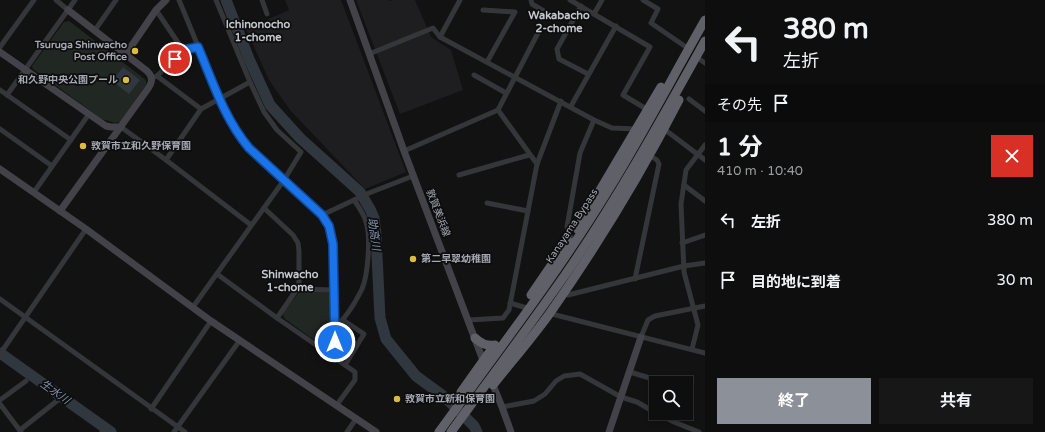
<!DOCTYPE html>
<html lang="ja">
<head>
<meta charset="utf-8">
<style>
	body { margin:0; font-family:"Varela Round","Noto Sans JP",sans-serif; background:#171717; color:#f1f3f6; height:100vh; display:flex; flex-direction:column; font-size:15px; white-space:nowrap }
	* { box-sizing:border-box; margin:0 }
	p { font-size:13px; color:#9b9c9e }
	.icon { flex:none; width:22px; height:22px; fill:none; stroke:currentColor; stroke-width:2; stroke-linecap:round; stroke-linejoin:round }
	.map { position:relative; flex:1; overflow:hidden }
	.details { display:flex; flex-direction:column; background:#0e0e0e; width:340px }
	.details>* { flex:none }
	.top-card { background:#0e0e0e; color:#f1f3f6; overflow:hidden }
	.fabs { position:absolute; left:649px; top:376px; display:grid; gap:8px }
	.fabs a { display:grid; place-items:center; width:44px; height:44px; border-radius:0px; background:#0e0e0e; box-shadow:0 2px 6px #0003,0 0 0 1px #2e2e2e; font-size:20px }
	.pin { position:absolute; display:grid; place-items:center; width:34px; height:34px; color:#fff; margin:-17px; border:2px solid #fff; border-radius:50%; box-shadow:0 1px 4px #0007 }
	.me { position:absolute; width:44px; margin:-22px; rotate:0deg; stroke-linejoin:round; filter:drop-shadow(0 0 3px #0008) }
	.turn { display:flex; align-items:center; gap:14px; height:84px; padding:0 12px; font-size:18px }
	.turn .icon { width:52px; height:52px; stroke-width:2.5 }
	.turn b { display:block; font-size:28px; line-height:34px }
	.then { display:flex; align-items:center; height:38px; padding:0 12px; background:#0003; gap:8px; font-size:15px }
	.round { display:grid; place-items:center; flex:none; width:42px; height:42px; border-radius:0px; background:#171717 }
	.overview { display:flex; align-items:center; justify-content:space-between; height:68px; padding:0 12px }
	h1 { font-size:24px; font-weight:700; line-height:30px }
	.primary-button { display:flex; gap:8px; margin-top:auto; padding:8px 12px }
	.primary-button a { flex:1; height:46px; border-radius:0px; background:#8c9099; color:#fff; font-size:16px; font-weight:700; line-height:46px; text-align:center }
	.primary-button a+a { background:#171717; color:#f1f3f6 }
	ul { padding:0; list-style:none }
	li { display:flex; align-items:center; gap:12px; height:60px; padding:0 12px }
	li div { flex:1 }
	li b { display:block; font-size:15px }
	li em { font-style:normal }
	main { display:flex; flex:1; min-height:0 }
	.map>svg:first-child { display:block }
</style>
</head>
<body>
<main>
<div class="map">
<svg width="705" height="432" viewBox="0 0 705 432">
	<rect width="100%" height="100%" fill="#121213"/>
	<g fill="#1e1e20">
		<polygon points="285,0 341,0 406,172 365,189 290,110 269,80 246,29 289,10"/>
		<polygon points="356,0 388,0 389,1 393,0 415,0 431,37 451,50 463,90 400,114"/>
	</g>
	<g fill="#212722">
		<polygon points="69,21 146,80 146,85 120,122 115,123 102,119 33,69 32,66 64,22"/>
		<polygon points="299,292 327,292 330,294 331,349 328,350 285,319 282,314"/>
	</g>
	<polygon fill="#31373e" points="123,67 140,80 129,94 112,81"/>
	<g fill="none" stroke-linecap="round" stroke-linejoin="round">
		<g stroke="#31373e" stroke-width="11">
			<polyline points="226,0 249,59 270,105 300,138 360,192 370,209 374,218 376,234 380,318 386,339 416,376 446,398 474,426 477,432"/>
			<polyline points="0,353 111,432"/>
		</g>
		<g stroke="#35363a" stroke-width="5">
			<polyline points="56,0 68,10"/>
			<path d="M179,0C189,24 199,48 208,72C220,99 229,124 249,148L322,215L329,226L333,244L335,358"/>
			<polyline points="262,0 267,14"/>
			<polyline points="531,0 532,4 552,16"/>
			<polyline points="570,0 650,47 623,95 648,110"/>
			<polyline points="643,0 658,9 651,23 686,47"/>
			<polyline points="581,6 557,49 559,59 588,74"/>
			<polyline points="156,10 183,50"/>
			<polyline points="483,10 515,12 487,62"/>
			<polyline points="594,14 602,0"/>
			<polyline points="95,30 116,0"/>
			<polyline points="440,37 460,0"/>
			<polyline points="0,47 34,0"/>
			<polyline points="369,54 433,28 440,37 594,120 612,128 636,129"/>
			<polyline points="699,59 705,63"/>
			<polyline points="474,75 506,93"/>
			<polyline points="157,76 201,109"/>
			<polyline points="152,78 157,76 183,50 198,47"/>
			<polyline points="0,90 71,140"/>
			<polyline points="7,95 75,0"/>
			<polyline points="689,99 705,111"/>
			<polyline points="571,106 616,26"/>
			<polyline points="498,110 537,164"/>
			<polyline points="121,127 166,160 251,225"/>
			<polyline points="0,129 52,166"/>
			<polyline points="664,129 705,160"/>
			<polyline points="404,151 498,110 539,31"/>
			<polyline points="166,160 201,109 250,82"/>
			<polyline points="459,175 529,155"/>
			<polyline points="684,185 705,201"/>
			<polyline points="34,192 89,114"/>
			<polyline points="487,203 528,211"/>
			<polyline points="264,208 293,235 298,243 299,251 299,283 297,289 334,290"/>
			<polyline points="322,215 369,193 413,176"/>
			<polyline points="571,238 567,227 580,153 594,120"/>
			<polyline points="682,243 705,235"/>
			<polyline points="217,274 277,318 355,372 355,380 336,406"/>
			<polyline points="635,279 659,164 657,160 649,155"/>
			<polyline points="563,292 568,295 684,266 705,263"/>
			<polyline points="0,299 185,432"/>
			<polyline points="510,303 530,309"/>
			<polyline points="193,307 284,180 301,152 277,130 264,112 250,82 216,0"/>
			<polyline points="548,313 705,353"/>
			<polyline points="277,318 297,289"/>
			<polyline points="343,320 364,334 345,365"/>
			<polyline points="469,320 503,318 509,310 537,164 561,101"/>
			<path d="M335,327C346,318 355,303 362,289C368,275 371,237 366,222C364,214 359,207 354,200"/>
			<polyline points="641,337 648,320 655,316 705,306"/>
			<polyline points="692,349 698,325 684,272 681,204 686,170 705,145"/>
			<polyline points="0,354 86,229"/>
			<polyline points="630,372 666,383"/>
			<polyline points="0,400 26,381"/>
			<polyline points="0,404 21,432"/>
			<polyline points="502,407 534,401 545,394 556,381 564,376 580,374 621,397 637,402 656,413"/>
			<polyline points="151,409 211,321"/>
			<polyline points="657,413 674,422 699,432"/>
			<polyline points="20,430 58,400"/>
			<polyline points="102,432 103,431"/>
			<polyline points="174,432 240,340"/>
			<polyline points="347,432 356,419"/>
		</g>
		<g stroke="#424248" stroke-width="7">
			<polyline points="350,0 404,151 484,363"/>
			<polyline points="0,52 106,126 111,127 121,127"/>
			<polyline points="126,54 156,10 166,0"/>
			<polyline points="0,169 86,229 211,321 376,432"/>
			<path d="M60,211L147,90C152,83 154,78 147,71L68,10"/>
			<polyline points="491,380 502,407 511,432"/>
			<polyline points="609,432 641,337"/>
		</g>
		<g stroke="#606168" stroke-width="9">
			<polyline points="577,229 661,87"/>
			<polyline points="531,295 568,241"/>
			<path d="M475,338C482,344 486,346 495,345"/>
			<path d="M493,385C512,361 532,338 550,313C597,246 641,174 679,100"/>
			<polyline points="461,392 493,347"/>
			<path d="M439,432C497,352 558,273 609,189C643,134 673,76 705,20"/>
			<path d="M451,432C489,380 528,328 565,275C617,200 661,120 705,41"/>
		</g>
	</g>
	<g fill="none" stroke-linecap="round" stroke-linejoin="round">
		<g stroke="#114b97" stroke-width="10">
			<path id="route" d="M175,59L183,50L198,47C213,82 224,118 249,148L322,215L329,226L333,244L335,342"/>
		</g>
		<use href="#route" stroke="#1a73e8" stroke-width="7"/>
	</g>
	<g fill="#ddba40" stroke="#0d0d0e" stroke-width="1.5">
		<circle cx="135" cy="51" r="4"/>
		<circle cx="126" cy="80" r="4"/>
		<circle cx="83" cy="146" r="4"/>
		<circle cx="413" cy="259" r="4"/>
		<circle cx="397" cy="399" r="4"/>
	</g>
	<g text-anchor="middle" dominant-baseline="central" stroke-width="3.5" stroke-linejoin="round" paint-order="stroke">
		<g font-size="10" font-weight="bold" fill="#a5a8b2" stroke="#0d0d0e" text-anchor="start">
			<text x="127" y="45" text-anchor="end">Tsuruga Shinwacho<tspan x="127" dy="12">Post Office</tspan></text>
			<text x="118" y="80" text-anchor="end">和久野中央公園プール</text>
			<text x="91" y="146">敦賀市立和久野保育園</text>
			<text x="421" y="259">第二早翠幼稚園</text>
			<text x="405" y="399">敦賀市立新和保育園</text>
		</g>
		<g font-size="10" fill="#a5a8b2" stroke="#0d0d0e">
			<text transform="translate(438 213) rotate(69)">敦賀美浜線</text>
			<text transform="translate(572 226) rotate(-57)">Kanayama Bypass</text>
		</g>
		<g font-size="11" font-weight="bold" fill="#c5c7cf" stroke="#0d0d0e">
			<text x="559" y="15">Wakabacho<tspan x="559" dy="13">2-chome</tspan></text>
			<text x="258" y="24">Ichinonocho<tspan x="258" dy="13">1-chome</tspan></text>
			<text x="290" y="274">Shinwacho<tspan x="290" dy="13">1-chome</tspan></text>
		</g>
		<g font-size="11" font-style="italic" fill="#7f91aa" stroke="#0d0d0e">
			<text transform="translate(374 234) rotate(82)">助高川</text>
			<text transform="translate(55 392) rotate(36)">生水川</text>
		</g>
	</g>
</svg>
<div class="fabs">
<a><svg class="icon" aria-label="search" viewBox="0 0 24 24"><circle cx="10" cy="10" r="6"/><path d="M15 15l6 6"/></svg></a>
</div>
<div class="pin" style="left:175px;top:59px;background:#d93025"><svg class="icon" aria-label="arrive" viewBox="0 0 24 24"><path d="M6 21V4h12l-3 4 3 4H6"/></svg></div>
<svg class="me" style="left:335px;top:342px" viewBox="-20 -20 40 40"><circle r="17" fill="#1a73e8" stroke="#fff" stroke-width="3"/><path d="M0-11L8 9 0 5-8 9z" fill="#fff"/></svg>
</div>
<section class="details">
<div class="top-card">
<div class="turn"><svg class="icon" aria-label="left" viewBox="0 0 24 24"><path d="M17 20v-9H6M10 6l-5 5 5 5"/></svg><div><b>380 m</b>左折</div></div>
<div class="then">その先<svg class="icon" aria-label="arrive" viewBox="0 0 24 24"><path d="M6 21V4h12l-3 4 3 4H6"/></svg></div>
</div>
<div class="overview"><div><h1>1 分</h1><p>410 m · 10:40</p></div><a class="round" style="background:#d93025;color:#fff"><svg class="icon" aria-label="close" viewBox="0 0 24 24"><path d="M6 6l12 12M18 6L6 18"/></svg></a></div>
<ul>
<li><svg class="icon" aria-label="left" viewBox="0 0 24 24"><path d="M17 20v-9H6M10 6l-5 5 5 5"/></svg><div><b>左折</b></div><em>380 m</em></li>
<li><svg class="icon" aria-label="arrive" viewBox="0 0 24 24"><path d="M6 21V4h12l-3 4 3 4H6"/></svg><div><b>目的地に到着</b></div><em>30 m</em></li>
</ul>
<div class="primary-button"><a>終了</a><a>共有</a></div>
</section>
</main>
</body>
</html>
